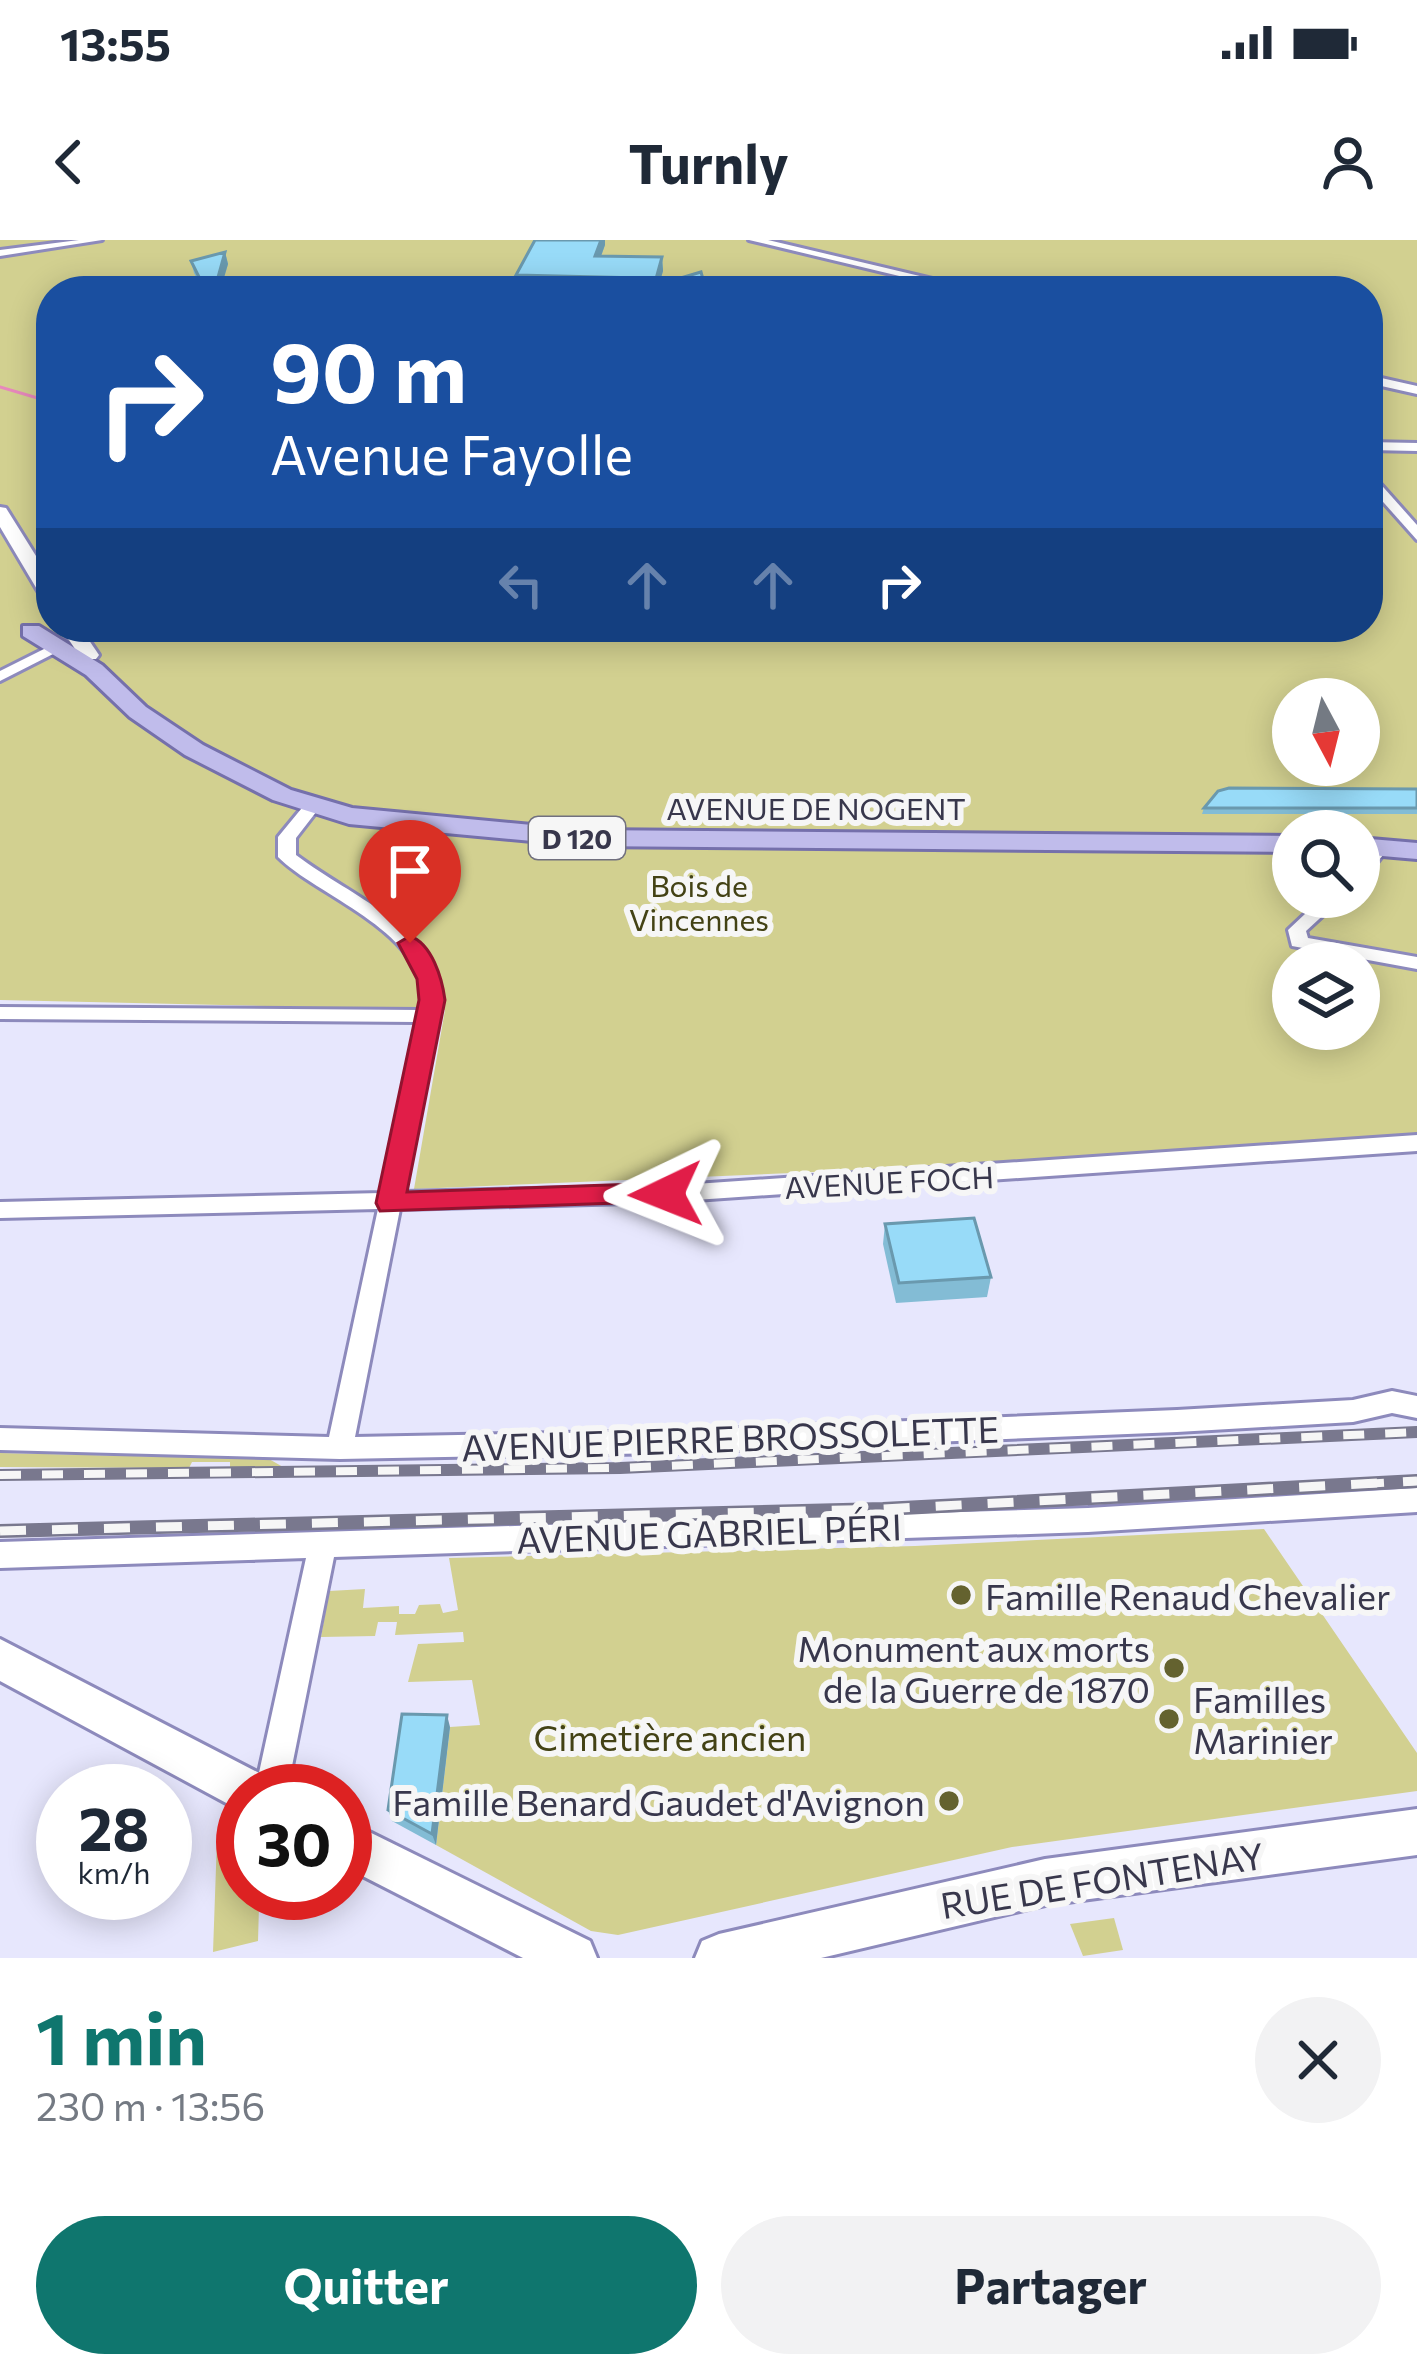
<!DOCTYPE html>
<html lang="fr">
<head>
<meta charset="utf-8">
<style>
	body { margin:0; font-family:Commissioner,sans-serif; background:#f2f2f3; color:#1f2937; height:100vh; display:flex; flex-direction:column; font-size:45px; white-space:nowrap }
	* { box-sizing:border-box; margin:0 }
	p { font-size:39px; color:#747a83 }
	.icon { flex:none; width:66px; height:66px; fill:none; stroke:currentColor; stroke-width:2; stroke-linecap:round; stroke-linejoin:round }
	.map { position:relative; height:1718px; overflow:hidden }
	.side { display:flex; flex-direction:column; background:#fff; flex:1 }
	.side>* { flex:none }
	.guide { position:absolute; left:36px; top:36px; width:1347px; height:366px; border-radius:48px; box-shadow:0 6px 30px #0003; background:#1a4fa0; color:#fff; overflow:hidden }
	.needle { width:78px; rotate:173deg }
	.buttons { position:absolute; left:1272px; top:438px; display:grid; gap:24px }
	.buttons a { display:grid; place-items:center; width:108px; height:108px; border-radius:50%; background:#fff; box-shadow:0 6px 30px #0003; font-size:60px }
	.speed { position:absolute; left:36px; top:1524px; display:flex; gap:24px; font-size:60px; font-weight:700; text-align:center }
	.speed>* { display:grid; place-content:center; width:156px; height:156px; border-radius:50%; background:#fff; box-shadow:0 6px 30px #0003; line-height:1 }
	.speed small { font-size:30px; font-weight:400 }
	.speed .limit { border:18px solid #d22; background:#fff; color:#111 }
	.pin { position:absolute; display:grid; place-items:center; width:102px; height:102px; color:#fff; margin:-123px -51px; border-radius:50% 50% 50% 0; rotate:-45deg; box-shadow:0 0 12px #0007 }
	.pin .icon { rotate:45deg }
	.me { position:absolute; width:132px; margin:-66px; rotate:268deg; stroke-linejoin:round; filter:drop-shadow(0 0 9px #0008) }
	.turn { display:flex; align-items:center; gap:42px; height:252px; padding:0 36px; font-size:54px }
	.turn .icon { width:156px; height:156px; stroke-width:2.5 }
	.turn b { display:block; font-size:84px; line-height:102px }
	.lanes { display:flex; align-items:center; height:114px; padding:0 36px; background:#0003; justify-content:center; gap:60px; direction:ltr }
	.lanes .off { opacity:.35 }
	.round { display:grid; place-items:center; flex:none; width:126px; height:126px; border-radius:63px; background:#f2f2f3 }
	.summary { display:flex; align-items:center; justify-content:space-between; height:204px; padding:0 36px }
	h1 { font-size:72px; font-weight:700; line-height:90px; color:#0f766e }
	.button { display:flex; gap:24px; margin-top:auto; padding:24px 36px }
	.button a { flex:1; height:138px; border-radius:72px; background:#0f766e; color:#fff; font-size:48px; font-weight:700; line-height:138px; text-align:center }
	.button a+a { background:#f2f2f3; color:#1f2937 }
	.status { display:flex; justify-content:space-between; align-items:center; height:84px; padding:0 60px; background:#fff; direction:ltr }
	.status svg { height:33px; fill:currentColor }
	header { display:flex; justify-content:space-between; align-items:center; height:156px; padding:0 36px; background:#fff; font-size:54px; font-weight:700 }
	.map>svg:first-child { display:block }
</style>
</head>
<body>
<div class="status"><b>13:55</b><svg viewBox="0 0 49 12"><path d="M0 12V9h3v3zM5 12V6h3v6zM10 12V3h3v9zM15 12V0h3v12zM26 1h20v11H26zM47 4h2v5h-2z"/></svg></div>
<header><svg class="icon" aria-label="back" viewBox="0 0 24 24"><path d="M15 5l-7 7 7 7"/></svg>Turnly<svg class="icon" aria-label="person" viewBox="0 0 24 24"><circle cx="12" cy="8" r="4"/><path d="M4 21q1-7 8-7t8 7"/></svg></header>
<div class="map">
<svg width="1417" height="1718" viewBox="0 0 1417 1718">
	<rect width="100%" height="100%" fill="#e7e7fd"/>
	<g fill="#d2d090" fill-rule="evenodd">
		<path d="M0,0H1417V896L959,926L414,949L445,770L0,760ZM51,51H1368V387H51ZM1293,459H1359V525H1293ZM1293,591H1359V657H1293ZM1293,723H1359V789H1293Z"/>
		<polygon points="0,1213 269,1219 283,1227 230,1228 230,1222 192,1222 189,1228 0,1227"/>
		<polygon points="1264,1289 1417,1513 1417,1551 1012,1607 618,1695 591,1691 436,1605 450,1487 480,1485 472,1440 408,1442 418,1404 464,1402 463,1392 395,1395 397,1382 378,1382 375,1396 321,1397 329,1351 365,1349 363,1368 399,1366 399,1374 415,1374 419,1365 440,1364 443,1373 458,1370 449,1318 915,1306"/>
		<polygon points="232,1577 243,1584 243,1653 268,1653 259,1666 258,1701 213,1712 217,1599"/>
		<polygon points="1114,1678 1123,1710 1083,1716 1070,1684"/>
	</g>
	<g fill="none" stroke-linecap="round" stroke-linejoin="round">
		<polyline stroke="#e788bc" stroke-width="3" points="0,147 51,162"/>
		<g stroke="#8d8abc" stroke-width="6">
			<g id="minor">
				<polygon points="79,0 102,0 0,16 0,10"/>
				<polygon points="54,404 61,408 59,411 0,441 0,431"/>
				<path d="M312,562L320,567L296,598V615C359,662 419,676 442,760L404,952L666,946L1417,895V911L666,962L400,969L355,1197L664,1191L1177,1170L1353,1160L1392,1151L1417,1156V1178L1392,1173L1353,1182L1177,1192L664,1213L340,1219L0,1210V1188L329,1197L378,969L0,978V962L381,953L417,782L0,779V767L420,770C436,695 319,658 278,617V597L306,563Z"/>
				<path d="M1381,601L1390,606L1365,638L1359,639C1359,624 1364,606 1381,601Z"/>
				<polygon points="1323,657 1343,657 1306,691 1308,698 1417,717 1417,729 1292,706 1288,690"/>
				<polygon points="1417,1248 1417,1272 1088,1292 334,1317 287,1551 255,1551 306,1318 0,1328 0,1302 1088,1268"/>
			</g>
		</g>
		<g stroke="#8d8abc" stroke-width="6">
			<g id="tertiary">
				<polygon points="749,0 768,0 983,51 962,51"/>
				<polygon points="1368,135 1417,146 1417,154 1368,143"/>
				<polygon points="1368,202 1417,203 1417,211 1368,210"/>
				<polygon points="1368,230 1417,285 1417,300 1368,245"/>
			</g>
		</g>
		<g stroke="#8d8abc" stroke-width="6">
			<g id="secondary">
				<polygon points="0,267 6,268 51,340 51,362 41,356 0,287"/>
				<polygon points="60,387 80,387 99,415 96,419 82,419"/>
				<polygon points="0,1399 263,1535 269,1551 243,1551 243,1572 0,1441"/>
				<polygon points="1417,1569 1417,1615 1045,1665 821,1718 695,1718 702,1701 719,1694 1045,1619"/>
				<polygon points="345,1580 590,1701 597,1718 523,1718 345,1627"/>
			</g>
		</g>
		<g stroke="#7570ab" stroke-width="6">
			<g id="primary">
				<polygon points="23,386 39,386 102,425 146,467 203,505 291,550 352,568 585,590 1293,596 1293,612 585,606 349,584 273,560 185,515 130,477 86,435 23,396"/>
				<polygon points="1359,598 1417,603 1417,619 1359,614"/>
			</g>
		</g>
		<use href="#minor" fill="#fff" fill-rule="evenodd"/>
		<use href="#tertiary" fill="#fff" fill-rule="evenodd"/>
		<use href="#secondary" fill="#fff" fill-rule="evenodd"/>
		<use href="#primary" fill="#c0bceb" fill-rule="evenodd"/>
		<g stroke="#79788e" stroke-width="12">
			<g id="rail-far1">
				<polyline points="0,1235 620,1228 1417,1192"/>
				<polyline points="1363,1244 1417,1241"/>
			</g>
		</g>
		<g stroke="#79788e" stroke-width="14">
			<polyline id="rail" points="0,1291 883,1269 1417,1241"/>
		</g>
		<use href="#rail-far1" stroke="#f6f6f6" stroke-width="8" stroke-dasharray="21" stroke-linecap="butt"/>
		<use href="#rail" stroke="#f6f6f6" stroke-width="9" stroke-dasharray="26" stroke-linecap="butt"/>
	</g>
	<g fill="#83bcd5">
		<polygon points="605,5 601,16 662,17 663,31 659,45 704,43 732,51 517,50 516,35"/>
		<polygon points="225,12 228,24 220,51 203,51 194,33 191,21"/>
		<polygon points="1417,549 1417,574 1202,574 1204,568"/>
		<polygon points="885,984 991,1037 987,1057 896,1063 883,1004"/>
		<polygon points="450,1487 436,1605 392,1581 388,1570"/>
	</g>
	<g fill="#6a99ae">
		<polygon points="601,0 605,0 605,5 596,30 595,16"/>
		<polygon points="225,12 228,24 220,51 206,51"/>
		<polygon points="662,17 663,31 657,51 654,46"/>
		<polygon points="447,1475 450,1487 436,1605 432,1594"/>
	</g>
	<g fill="#98dbf8" stroke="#6a99ae" stroke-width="3">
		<polygon points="535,0 601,0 595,16 662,17 654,46 701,32 704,43 732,51 597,51 642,38 516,35"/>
		<polygon points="225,12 217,41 205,49 191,21"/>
		<polygon points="1229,548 1417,549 1417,568 1204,568 1218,551"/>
		<polygon points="974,978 991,1037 899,1043 885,984"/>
		<polygon points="402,1474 447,1475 432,1594 388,1570"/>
	</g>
	<path fill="#e11d48" stroke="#92132f" stroke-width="3" d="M410,696C432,704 442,738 445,760L407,952L666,943L681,954L677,961L380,971L376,963L419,760L417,739L398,703Z"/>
	<g fill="#64622f" stroke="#f6f6f6" stroke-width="4.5">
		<circle cx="961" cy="1355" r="12"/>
		<circle cx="1174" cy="1428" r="12"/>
		<circle cx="1169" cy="1479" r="12"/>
		<circle cx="949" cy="1561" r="12"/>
	</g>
	<g text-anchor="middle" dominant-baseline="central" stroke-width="12" stroke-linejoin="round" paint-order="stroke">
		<rect fill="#f6f6f6" stroke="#71707f" stroke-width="3" x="529" y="577" width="96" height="42" rx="9"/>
		<g font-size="27" font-weight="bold" fill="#38374c">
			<text x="577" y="598">D 120</text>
		</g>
		<g font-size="30" fill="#38374c" stroke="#f6f6f6">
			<text x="816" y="567">AVENUE DE NOGENT</text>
			<text transform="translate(889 941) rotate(-3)">AVENUE FOCH</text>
		</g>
		<g font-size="30" fill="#434215" stroke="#f6f6f6">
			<text x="699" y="644">Bois de<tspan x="699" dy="34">Vincennes</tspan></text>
		</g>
		<g font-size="36" fill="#38374c" stroke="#f6f6f6">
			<text transform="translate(730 1197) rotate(-2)">AVENUE PIERRE BROSSOLETTE</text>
			<text transform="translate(709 1292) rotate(-2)">AVENUE GABRIEL PÉRI</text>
			<text transform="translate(1102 1639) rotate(-9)">RUE DE FONTENAY</text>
		</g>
		<g font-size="36" fill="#38374c" stroke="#f6f6f6" text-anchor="start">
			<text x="985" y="1355">Famille Renaud Chevalier</text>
			<text x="1150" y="1407" text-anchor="end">Monument aux morts<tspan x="1150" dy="41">de la Guerre de 1870</tspan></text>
			<text x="1193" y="1458">Familles<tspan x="1193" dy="41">Marinier</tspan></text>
			<text x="925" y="1561" text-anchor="end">Famille Benard Gaudet d'Avignon</text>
		</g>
		<g font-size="36" fill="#434215" stroke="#f6f6f6">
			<text x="670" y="1496">Cimetière ancien</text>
		</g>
	</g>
</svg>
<div class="buttons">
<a><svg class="needle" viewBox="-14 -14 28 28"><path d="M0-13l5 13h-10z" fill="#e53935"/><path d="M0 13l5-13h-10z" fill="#747a83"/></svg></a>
<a><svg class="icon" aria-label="search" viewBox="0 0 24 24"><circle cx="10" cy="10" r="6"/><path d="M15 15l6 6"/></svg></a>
<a><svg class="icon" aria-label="layers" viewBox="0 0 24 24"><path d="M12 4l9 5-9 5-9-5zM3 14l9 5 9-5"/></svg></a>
</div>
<div class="speed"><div>28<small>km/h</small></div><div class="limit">30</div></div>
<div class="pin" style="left:410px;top:703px;background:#d93025"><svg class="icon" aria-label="arrive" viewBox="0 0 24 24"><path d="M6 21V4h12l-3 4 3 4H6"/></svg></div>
<svg class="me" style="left:666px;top:954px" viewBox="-20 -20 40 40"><path d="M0-17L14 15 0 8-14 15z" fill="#e11d48" stroke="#fff" stroke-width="4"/></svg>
<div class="guide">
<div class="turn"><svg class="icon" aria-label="right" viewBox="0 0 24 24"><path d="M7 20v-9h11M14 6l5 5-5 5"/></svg><div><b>90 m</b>Avenue Fayolle</div></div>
<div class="lanes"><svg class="icon off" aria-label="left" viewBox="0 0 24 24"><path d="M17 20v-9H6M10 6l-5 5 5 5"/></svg><svg class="icon off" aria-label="ahead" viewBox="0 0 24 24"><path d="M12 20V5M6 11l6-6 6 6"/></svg><svg class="icon off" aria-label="ahead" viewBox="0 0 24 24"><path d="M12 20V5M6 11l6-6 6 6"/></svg><svg class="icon" aria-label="right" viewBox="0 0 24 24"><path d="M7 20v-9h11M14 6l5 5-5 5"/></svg></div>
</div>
</div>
<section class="side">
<div class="summary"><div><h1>1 min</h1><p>230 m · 13:56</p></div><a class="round"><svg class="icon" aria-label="close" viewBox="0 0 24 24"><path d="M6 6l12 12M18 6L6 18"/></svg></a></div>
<div class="button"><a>Quitter</a><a>Partager</a></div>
</section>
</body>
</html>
